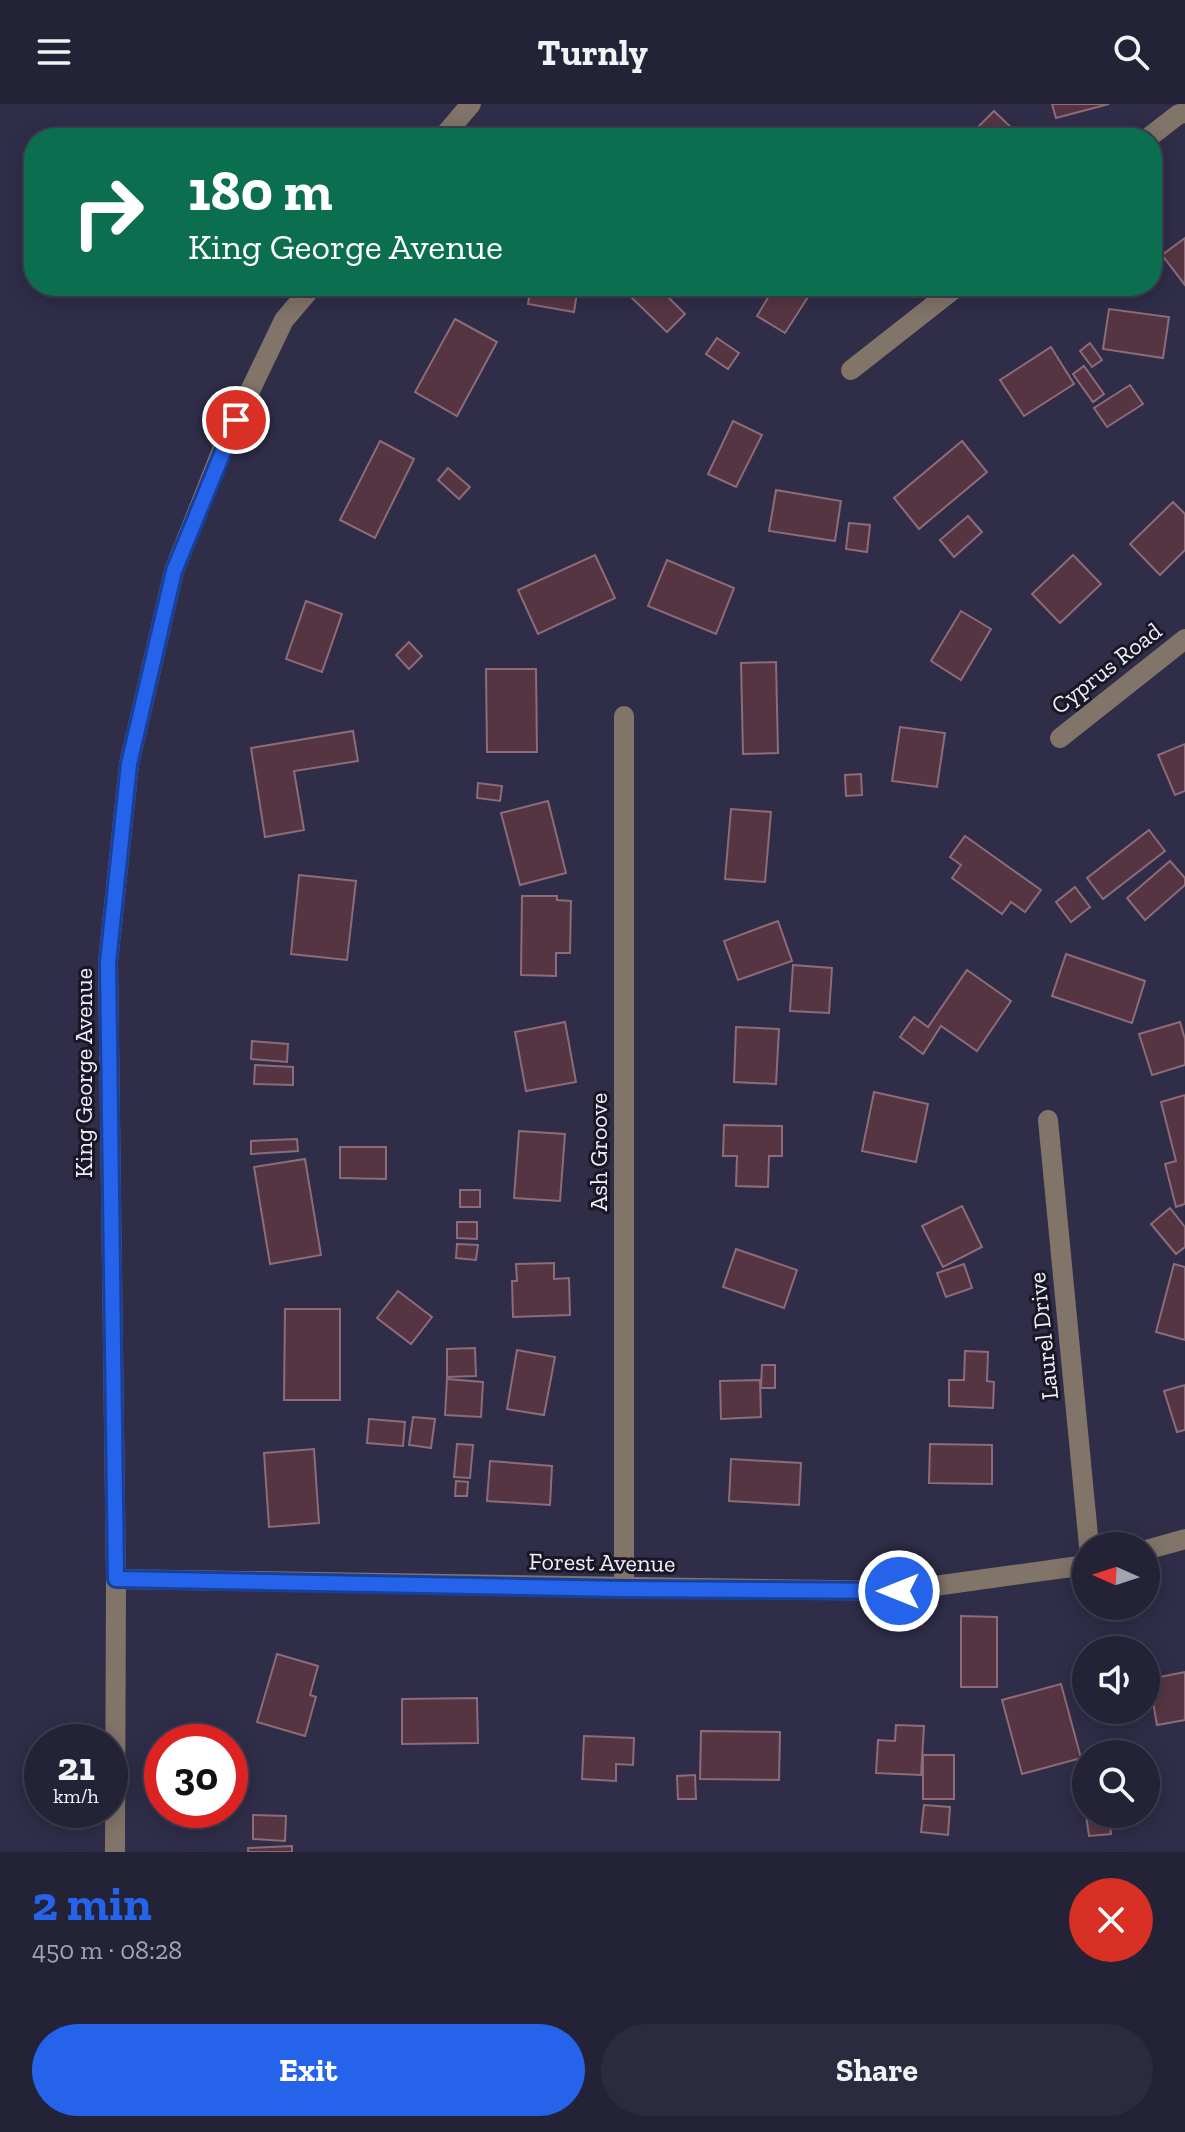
<!DOCTYPE html>
<html lang="en">
<head>
<meta charset="utf-8">
<style>
	body { margin:0; font-family:"Zilla Slab",serif; background:#2b2a3e; color:#f1f3f6; height:100vh; display:flex; flex-direction:column; font-size:30px; white-space:nowrap }
	* { box-sizing:border-box; margin:0 }
	p { font-size:26px; color:#a3a4ad }
	.icon { flex:none; width:44px; height:44px; fill:none; stroke:currentColor; stroke-width:2; stroke-linecap:round; stroke-linejoin:round }
	.map { position:relative; height:1748px; overflow:hidden }
	.panel { display:flex; flex-direction:column; background:#232236; flex:1 }
	.panel>* { flex:none }
	.guide { position:absolute; left:24px; top:24px; width:1138px; height:168px; border-radius:32px; box-shadow:0 4px 20px #0003,0 0 0 2px #403f51; background:#0b6e4f; color:#fff; overflow:hidden }
	.needle { width:52px; rotate:273deg }
	.buttons { position:absolute; left:1072px; top:1428px; display:grid; gap:16px }
	.buttons a { display:grid; place-items:center; width:88px; height:88px; border-radius:50%; background:#232236; box-shadow:0 4px 20px #0003,0 0 0 2px #403f51; font-size:40px }
	.speed { position:absolute; left:24px; top:1620px; display:flex; gap:16px; font-size:40px; font-weight:700; text-align:center }
	.speed>* { display:grid; place-content:center; width:104px; height:104px; border-radius:50%; background:#232236; box-shadow:0 4px 20px #0003,0 0 0 2px #403f51; line-height:1 }
	.speed small { font-size:20px; font-weight:400 }
	.speed .limit { border:12px solid #d22; background:#fff; color:#111 }
	.pin { position:absolute; display:grid; place-items:center; width:68px; height:68px; color:#fff; margin:-34px; border:4px solid #fff; border-radius:50%; box-shadow:0 2px 8px #0007 }
	.me { position:absolute; width:88px; margin:-44px; rotate:270deg; stroke-linejoin:round; filter:drop-shadow(0 0 6px #0008) }
	.turn { display:flex; align-items:center; gap:28px; height:168px; padding:0 32px; font-size:36px }
	.turn .icon { width:104px; height:104px; stroke-width:2.5 }
	.turn b { display:block; font-size:56px; line-height:68px }
	.round { display:grid; place-items:center; flex:none; width:84px; height:84px; border-radius:42px; background:#2b2a3e }
	.head { display:flex; align-items:center; justify-content:space-between; height:136px; padding:0 32px }
	h1 { font-size:48px; font-weight:700; line-height:60px; color:#2563eb }
	.primary-button { display:flex; gap:16px; margin-top:auto; padding:16px 32px }
	.primary-button a { flex:1; height:92px; border-radius:48px; background:#2563eb; color:#fff; font-size:32px; font-weight:700; line-height:92px; text-align:center }
	.primary-button a+a { background:#2b2a3e; color:#f1f3f6 }
	header { display:flex; justify-content:space-between; align-items:center; height:104px; padding:0 32px; background:#232236; font-size:36px; font-weight:700 }
	.map>svg:first-child { display:block }
</style>
</head>
<body>
<header><svg class="icon" aria-label="menu" viewBox="0 0 24 24"><path d="M4 6h16M4 12h16M4 18h16"/></svg>Turnly<svg class="icon" aria-label="search" viewBox="0 0 24 24"><circle cx="10" cy="10" r="6"/><path d="M15 15l6 6"/></svg></header>
<div class="map">
<svg width="1185" height="1748" viewBox="0 0 1185 1748">
	<rect width="100%" height="100%" fill="#2f2d48"/>
	<g fill="#563542" stroke="#8d6b78" stroke-width="2">
		<polygon points="1052,0 1109,0 1056,14"/>
		<polygon points="994,7 1022,34 967,34"/>
		<polygon points="1185,134 1185,181 1162,151"/>
		<polygon points="531,182 578,182 574,208 528,200"/>
		<polygon points="644,182 657,182 685,210 667,228 632,194"/>
		<polygon points="775,182 815,182 785,229 757,212"/>
		<polygon points="1109,205 1169,213 1163,254 1103,245"/>
		<polygon points="455,215 497,238 457,312 415,288"/>
		<polygon points="717,234 739,249 728,265 706,250"/>
		<polygon points="1090,239 1102,256 1092,263 1080,247"/>
		<polygon points="1051,243 1074,280 1024,312 1000,276"/>
		<polygon points="1084,262 1104,290 1093,298 1073,270"/>
		<polygon points="1130,281 1143,300 1107,323 1094,304"/>
		<polygon points="733,317 762,331 736,383 708,370"/>
		<polygon points="380,337 414,355 375,434 340,416"/>
		<polygon points="962,337 987,368 919,425 894,394"/>
		<polygon points="448,364 470,383 459,395 438,376"/>
		<polygon points="776,386 841,397 835,437 769,427"/>
		<polygon points="1173,398 1185,410 1185,446 1160,471 1130,440"/>
		<polygon points="968,412 982,428 954,453 940,436"/>
		<polygon points="849,419 870,421 867,448 846,445"/>
		<polygon points="595,451 615,494 538,530 518,486"/>
		<polygon points="1073,451 1101,480 1060,519 1032,490"/>
		<polygon points="667,456 734,484 716,530 648,502"/>
		<polygon points="306,497 342,510 322,568 286,555"/>
		<polygon points="961,507 991,525 961,576 931,557"/>
		<polygon points="409,538 422,552 409,565 396,551"/>
		<polygon points="776,558 778,649 743,650 741,559"/>
		<polygon points="486,565 536,565 537,648 487,648"/>
		<polygon points="900,623 945,629 937,683 892,677"/>
		<polygon points="353,627 358,657 294,667 304,726 265,733 251,644"/>
		<polygon points="1185,640 1185,687 1175,691 1158,651"/>
		<polygon points="861,670 862,691 846,692 845,671"/>
		<polygon points="478,679 502,682 500,697 477,694"/>
		<polygon points="548,697 566,769 520,781 501,709"/>
		<polygon points="731,705 771,708 765,778 725,775"/>
		<polygon points="1149,726 1165,747 1103,795 1087,774"/>
		<polygon points="965,732 1041,786 1025,808 1011,798 1002,810 952,774 961,761 950,753"/>
		<polygon points="1170,757 1185,774 1185,781 1145,816 1127,794"/>
		<polygon points="299,771 356,777 347,856 291,850"/>
		<polygon points="1075,783 1090,803 1071,818 1056,798"/>
		<polygon points="522,792 557,792 557,796 571,797 570,849 556,849 556,872 521,871"/>
		<polygon points="778,817 792,857 738,876 724,837"/>
		<polygon points="1066,850 1145,877 1132,919 1052,892"/>
		<polygon points="793,861 832,864 829,909 790,907"/>
		<polygon points="967,866 1011,897 977,947 941,922 923,950 900,933 914,913 928,923"/>
		<polygon points="565,918 576,978 526,987 515,928"/>
		<polygon points="1180,918 1185,935 1185,961 1152,971 1139,930"/>
		<polygon points="736,923 779,925 776,980 734,978"/>
		<polygon points="252,937 288,940 287,958 251,955"/>
		<polygon points="255,961 293,963 293,981 254,980"/>
		<polygon points="874,988 928,1000 916,1058 862,1047"/>
		<polygon points="1185,991 1185,1100 1176,1103 1165,1060 1176,1057 1161,998"/>
		<polygon points="724,1021 782,1022 782,1052 769,1052 768,1083 736,1082 737,1052 723,1052"/>
		<polygon points="519,1027 565,1030 560,1097 514,1094"/>
		<polygon points="297,1035 298,1047 251,1050 251,1037"/>
		<polygon points="340,1043 386,1043 386,1075 340,1074"/>
		<polygon points="305,1055 321,1151 270,1160 254,1063"/>
		<rect x="460" y="1086" width="20" height="17"/>
		<polygon points="962,1102 982,1143 943,1163 922,1122"/>
		<polygon points="1170,1104 1185,1123 1185,1143 1176,1150 1151,1120"/>
		<polygon points="457,1118 477,1118 477,1135 457,1134"/>
		<polygon points="457,1140 478,1141 476,1156 456,1154"/>
		<polygon points="736,1145 797,1166 784,1204 723,1183"/>
		<polygon points="554,1159 554,1175 569,1174 570,1211 513,1213 512,1177 517,1177 516,1160"/>
		<polygon points="964,1160 972,1184 946,1193 937,1169"/>
		<polygon points="1174,1160 1185,1163 1185,1236 1156,1228"/>
		<polygon points="398,1187 432,1213 411,1240 377,1214"/>
		<polygon points="285,1205 340,1205 340,1296 284,1296"/>
		<polygon points="475,1244 476,1272 447,1273 447,1245"/>
		<polygon points="517,1246 555,1253 544,1311 507,1305"/>
		<polygon points="965,1247 988,1248 987,1277 994,1278 993,1304 949,1302 949,1276 964,1276"/>
		<polygon points="762,1261 775,1261 775,1284 761,1284"/>
		<polygon points="447,1275 483,1278 481,1313 445,1311"/>
		<polygon points="760,1276 761,1313 721,1315 720,1277"/>
		<polygon points="1185,1281 1185,1326 1177,1328 1164,1287"/>
		<polygon points="413,1313 435,1315 431,1344 409,1341"/>
		<polygon points="369,1315 405,1318 403,1342 367,1339"/>
		<polygon points="457,1340 473,1341 470,1374 454,1373"/>
		<polygon points="930,1340 992,1341 992,1380 929,1379"/>
		<polygon points="314,1345 319,1419 269,1423 264,1349"/>
		<polygon points="731,1355 801,1359 799,1401 729,1397"/>
		<polygon points="490,1357 552,1362 550,1401 487,1397"/>
		<polygon points="456,1377 468,1378 467,1392 455,1392"/>
		<polygon points="961,1512 997,1513 997,1583 961,1583"/>
		<polygon points="277,1550 318,1562 310,1591 316,1593 305,1632 257,1618"/>
		<polygon points="1185,1568 1185,1616 1157,1621 1149,1575"/>
		<polygon points="1061,1580 1081,1654 1022,1670 1002,1596"/>
		<polygon points="477,1594 478,1639 402,1640 402,1595"/>
		<polygon points="896,1621 924,1622 921,1671 876,1669 878,1636 895,1637"/>
		<polygon points="701,1627 780,1628 779,1676 700,1675"/>
		<polygon points="584,1632 634,1634 633,1661 616,1660 616,1677 582,1675"/>
		<rect x="923" y="1651" width="31" height="44"/>
		<polygon points="695,1671 696,1695 678,1695 677,1672"/>
		<polygon points="924,1701 950,1703 948,1731 921,1728"/>
		<polygon points="1109,1710 1111,1730 1089,1732 1086,1711"/>
		<polygon points="253,1711 286,1712 285,1737 253,1735"/>
		<polygon points="292,1742 292,1748 248,1748 248,1744"/>
	</g>
	<g fill="none" stroke-linecap="round" stroke-linejoin="round">
		<g stroke="#817469" stroke-width="20">
			<polyline points="442,34 471,0"/>
			<polyline points="1148,34 1179,10 1185,9"/>
			<polyline points="851,266 958,182"/>
			<polyline points="624,612 624,1485"/>
			<polyline points="1060,634 1185,535"/>
			<polyline points="1048,1016 1089,1442"/>
			<polyline points="1146,1446 1185,1435"/>
			<polyline points="116,1475 899,1487 1086,1461"/>
			<polyline points="115,1748 116,1475 108,858 129,660 174,467 224,341 284,216 313,182"/>
		</g>
	</g>
	<g fill="none" stroke-linecap="round" stroke-linejoin="round">
		<g stroke="#184099" stroke-width="20">
			<polyline id="route" points="236,316 174,467 129,660 108,858 116,1475 624,1485 899,1487"/>
		</g>
		<use href="#route" stroke="#2563eb" stroke-width="14"/>
	</g>
	<g text-anchor="middle" dominant-baseline="central" stroke-width="6" stroke-linejoin="round" paint-order="stroke">
		<g font-size="24" fill="#efeffd" stroke="#181723">
			<text transform="translate(1106 564) rotate(-38)">Cyprus Road</text>
			<text transform="translate(83 969) rotate(-90)">King George Avenue</text>
			<text transform="translate(598 1048) rotate(-90)">Ash Groove</text>
			<text transform="translate(1043 1232) rotate(-96)">Laurel Drive</text>
			<text transform="translate(602 1458) rotate(1)">Forest Avenue</text>
		</g>
	</g>
</svg>
<div class="buttons">
<a><svg class="needle" viewBox="-14 -14 28 28"><path d="M0-13l5 13h-10z" fill="#e53935"/><path d="M0 13l5-13h-10z" fill="#a3a4ad"/></svg></a>
<a><svg class="icon" aria-label="sound" viewBox="0 0 24 24"><path d="M4 9h4l5-4v14l-5-4H4zM17 9q2 3 0 6"/></svg></a>
<a><svg class="icon" aria-label="search" viewBox="0 0 24 24"><circle cx="10" cy="10" r="6"/><path d="M15 15l6 6"/></svg></a>
</div>
<div class="speed"><div>21<small>km/h</small></div><div class="limit">30</div></div>
<div class="pin" style="left:236px;top:316px;background:#d93025"><svg class="icon" aria-label="arrive" viewBox="0 0 24 24"><path d="M6 21V4h12l-3 4 3 4H6"/></svg></div>
<svg class="me" style="left:899px;top:1487px" viewBox="-20 -20 40 40"><circle r="17" fill="#2563eb" stroke="#fff" stroke-width="3"/><path d="M0-11L8 9 0 5-8 9z" fill="#fff"/></svg>
<div class="guide">
<div class="turn"><svg class="icon" aria-label="right" viewBox="0 0 24 24"><path d="M7 20v-9h11M14 6l5 5-5 5"/></svg><div><b>180 m</b>King George Avenue</div></div>
</div>
</div>
<section class="panel">
<div class="head"><div><h1>2 min</h1><p>450 m · 08:28</p></div><a class="round" style="background:#d93025;color:#fff"><svg class="icon" aria-label="close" viewBox="0 0 24 24"><path d="M6 6l12 12M18 6L6 18"/></svg></a></div>
<div class="primary-button"><a>Exit</a><a>Share</a></div>
</section>
</body>
</html>
